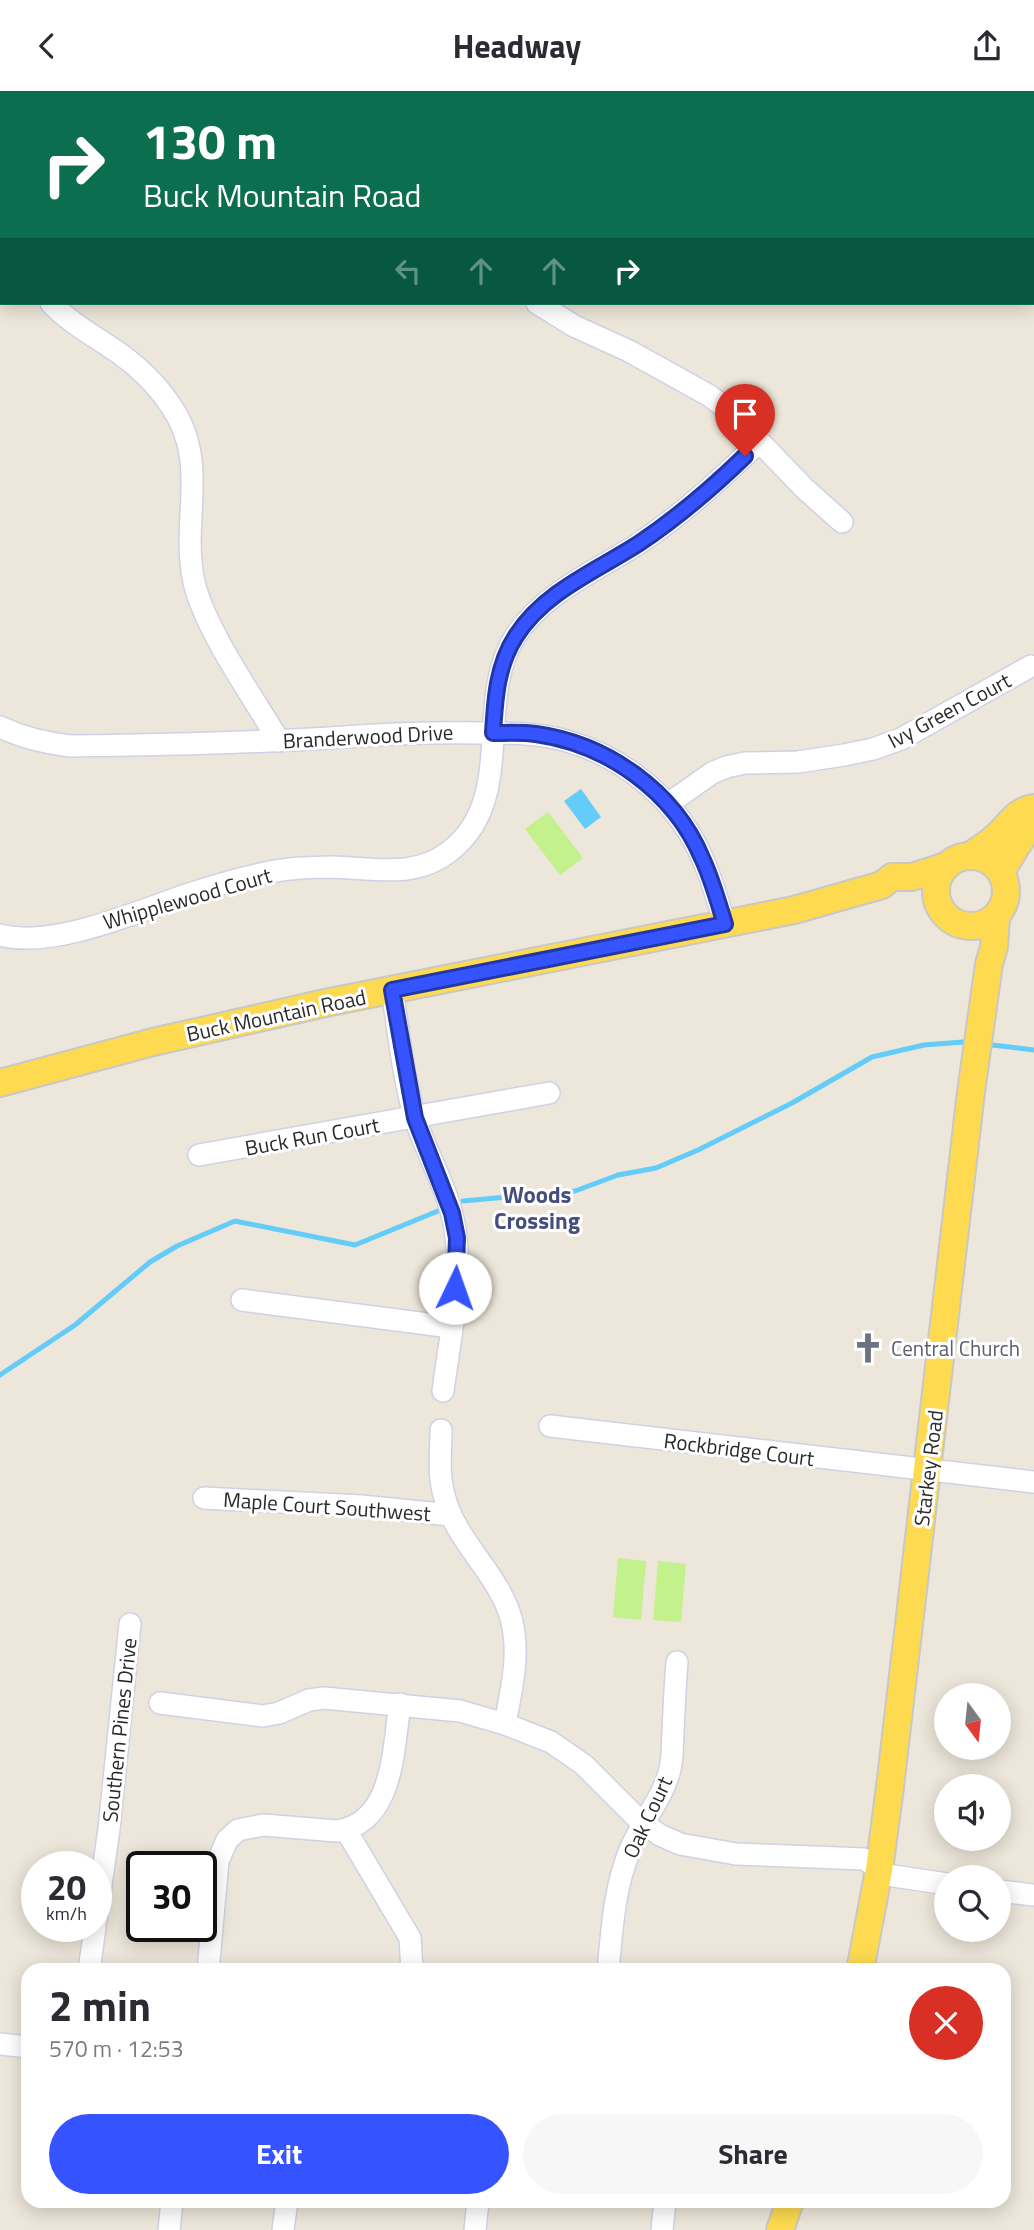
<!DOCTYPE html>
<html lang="en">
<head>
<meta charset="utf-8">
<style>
	body { margin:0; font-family:"Titillium Web",sans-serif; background:#f7f7f7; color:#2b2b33; height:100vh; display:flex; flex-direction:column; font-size:26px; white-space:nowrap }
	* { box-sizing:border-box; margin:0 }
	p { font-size:23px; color:#7c7c81 }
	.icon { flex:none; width:38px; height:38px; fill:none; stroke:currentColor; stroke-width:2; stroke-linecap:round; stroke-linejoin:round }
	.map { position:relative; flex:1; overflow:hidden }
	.sheet { position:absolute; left:21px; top:1872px; width:990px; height:245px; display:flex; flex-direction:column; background:#fff; border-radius:21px; box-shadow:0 4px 18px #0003 }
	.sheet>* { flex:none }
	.top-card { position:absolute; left:0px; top:0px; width:1034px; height:214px; box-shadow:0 4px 18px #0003; background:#0b6e4f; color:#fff; overflow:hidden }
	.needle { width:46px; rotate:165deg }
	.fabs { position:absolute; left:934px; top:1592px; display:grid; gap:14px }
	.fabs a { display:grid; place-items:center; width:77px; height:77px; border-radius:50%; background:#fff; box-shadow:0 4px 18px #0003; font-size:35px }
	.speed { position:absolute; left:21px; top:1760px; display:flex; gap:14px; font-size:35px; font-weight:700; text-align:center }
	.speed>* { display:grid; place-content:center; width:91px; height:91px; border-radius:50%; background:#fff; box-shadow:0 4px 18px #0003; line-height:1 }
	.speed small { font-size:18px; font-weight:400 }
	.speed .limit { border:4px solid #111; border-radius:10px; background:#fff; color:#111 }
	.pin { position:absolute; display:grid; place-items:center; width:60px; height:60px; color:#fff; margin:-72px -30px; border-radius:50% 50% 50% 0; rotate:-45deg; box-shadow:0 0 7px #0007 }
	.pin .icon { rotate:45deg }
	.me { position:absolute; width:77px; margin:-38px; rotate:3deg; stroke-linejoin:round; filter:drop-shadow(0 0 5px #0008) }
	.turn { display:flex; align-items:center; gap:24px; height:147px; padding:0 28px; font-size:32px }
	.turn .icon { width:91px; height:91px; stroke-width:2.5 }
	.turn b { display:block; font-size:49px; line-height:60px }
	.lanes { display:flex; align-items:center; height:66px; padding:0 28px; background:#0003; justify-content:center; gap:35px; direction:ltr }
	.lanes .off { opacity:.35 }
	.round { display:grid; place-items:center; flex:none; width:74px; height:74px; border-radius:37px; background:#f7f7f7 }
	.head { display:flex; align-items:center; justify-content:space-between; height:119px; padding:0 28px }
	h1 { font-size:42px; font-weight:700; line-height:52px }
	.button { display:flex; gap:14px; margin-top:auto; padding:14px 28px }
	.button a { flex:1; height:80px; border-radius:42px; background:#3554ff; color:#fff; font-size:28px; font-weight:700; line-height:80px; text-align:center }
	.button a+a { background:#f7f7f7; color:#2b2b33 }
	header { display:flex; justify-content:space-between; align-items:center; height:91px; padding:0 28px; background:#fff; font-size:32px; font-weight:700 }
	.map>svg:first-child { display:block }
</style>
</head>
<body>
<header><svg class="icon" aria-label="back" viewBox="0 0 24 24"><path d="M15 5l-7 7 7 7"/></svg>Headway<svg class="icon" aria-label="share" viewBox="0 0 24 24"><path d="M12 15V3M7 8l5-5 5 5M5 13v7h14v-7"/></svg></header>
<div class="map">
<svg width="1034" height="2139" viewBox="0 0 1034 2139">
	<rect width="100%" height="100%" fill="#ede6da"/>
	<g fill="#c3f18c">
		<polygon points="548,721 583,767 560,784 525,738"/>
		<polygon points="618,1467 646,1470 641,1529 613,1526"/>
		<polygon points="658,1470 686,1473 681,1531 653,1529"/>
	</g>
	<polygon fill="#63ccf9" points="581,698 601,726 585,738 564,710"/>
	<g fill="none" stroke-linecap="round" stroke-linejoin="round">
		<g stroke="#63ccf9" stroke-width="5">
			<polyline points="992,954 1034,959"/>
			<polyline points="463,1110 575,1100 618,1084 656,1077 698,1059 792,1012 872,966 924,954 963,951"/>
			<polyline points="0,1284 75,1234 150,1171 177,1155 235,1130 355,1154 438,1120"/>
		</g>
		<g stroke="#cfd2e4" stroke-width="24">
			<g id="minor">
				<polyline points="317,0 320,2"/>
				<polyline points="970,0 971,2"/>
				<polyline points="42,2 44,0"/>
				<polyline points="449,2 452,0"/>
				<polyline points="1032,84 1034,86"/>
				<polyline points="2,97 2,111"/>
				<path d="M51,212C68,230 89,242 110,256C133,271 156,292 171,315C209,370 182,426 193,486C201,533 253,606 279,650"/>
				<polyline points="537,212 574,235 629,260 710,305 732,322 804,397 842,431"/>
				<path d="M0,636C23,647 45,652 70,655C157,654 243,652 330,647C381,643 432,641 483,642C512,642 540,642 567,650C616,664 661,697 688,740C706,768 715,801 725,833"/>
				<polyline points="668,713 712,682 726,676 745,672 798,671 844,664 873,658 901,648 1031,575"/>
				<path d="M0,844C51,858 134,822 183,805C210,796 237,788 265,782C287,777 310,776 333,776C374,777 415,788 450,760C518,707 473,610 516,544C545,501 596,480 638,453C682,424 721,388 759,351"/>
				<path d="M392,899C399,942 403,988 416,1030C429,1069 452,1104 456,1146C462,1192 449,1253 443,1300"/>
				<polyline points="199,1064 549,1002"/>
				<polyline points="242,1209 451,1236"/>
				<polyline points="550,1335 1034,1391"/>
				<path d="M441,1339C441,1361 438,1383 444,1404C455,1451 501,1484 512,1531C520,1566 511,1599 505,1633"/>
				<polyline points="204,1407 361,1415 451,1424"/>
				<polyline points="160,1612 263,1625 279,1622 309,1609 324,1607 460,1620 505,1633 551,1651 584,1674 642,1732 660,1744 680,1753 736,1763 864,1768 887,1784 947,1793"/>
				<polyline points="346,1739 410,1847 412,1880"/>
				<polyline points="999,1800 1034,1804"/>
				<polyline points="96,1829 109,1738 130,1533"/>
				<polyline points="89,1880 95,1836"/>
				<path d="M208,1880L218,1770L227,1749L238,1739L263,1734L337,1740C394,1732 393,1658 400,1613"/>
				<path d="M608,1880C612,1839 614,1797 630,1759C641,1731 663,1708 670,1678C673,1666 672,1653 673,1641C674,1618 675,1595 677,1571"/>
				<polyline points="0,1953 28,1956"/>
				<polyline points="169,2139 172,2110"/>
				<polyline points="283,2139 287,2110"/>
				<polyline points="475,2139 478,2110"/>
				<polyline points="662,2139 665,2110"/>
			</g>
		</g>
		<g stroke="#c8c8c8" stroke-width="30">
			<g id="major">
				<path d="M971,764C980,758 990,752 998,744C1010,733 1017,719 1034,717"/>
				<circle cx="971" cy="800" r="35"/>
				<polyline points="1001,781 1017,754 1034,731"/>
				<polyline points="0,992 153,951 330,911 794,819 882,794 892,786 912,786 946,775"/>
				<polyline points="860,1880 879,1779 890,1696 971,1001 989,873 994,856 996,826"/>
				<polyline points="780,2139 790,2110"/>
			</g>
		</g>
		<use href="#minor" stroke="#fff" stroke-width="21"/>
		<use href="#major" stroke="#fdda50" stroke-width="26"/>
	</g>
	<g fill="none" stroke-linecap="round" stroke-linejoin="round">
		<g stroke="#2237a6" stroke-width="18">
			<path id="route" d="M455,1197L457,1147L452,1122L415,1027L392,899L725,833C718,811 712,788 702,767C674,700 607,653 536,643C522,641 507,642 493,642C495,608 497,574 516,545C544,501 596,480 638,453C677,427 712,397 745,365"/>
		</g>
		<use href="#route" stroke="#3554ff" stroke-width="12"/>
	</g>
	<defs>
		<g id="church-bare" transform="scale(2.415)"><path d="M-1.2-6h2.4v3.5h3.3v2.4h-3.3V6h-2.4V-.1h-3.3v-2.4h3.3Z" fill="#6b7280" stroke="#fff" stroke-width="2.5" paint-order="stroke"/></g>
	</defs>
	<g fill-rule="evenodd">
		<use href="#church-bare" x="868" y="1257"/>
	</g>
	<g text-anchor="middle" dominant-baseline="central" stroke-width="6" stroke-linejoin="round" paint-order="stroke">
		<g font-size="21" fill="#2a2a2a" stroke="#fff">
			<text transform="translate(949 619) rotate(-28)">Ivy Green Court</text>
			<text transform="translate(368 645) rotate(-3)">Branderwood Drive</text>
			<text transform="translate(187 807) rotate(-16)">Whipplewood Court</text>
			<text transform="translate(276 924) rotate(-12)">Buck Mountain Road</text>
			<text transform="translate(312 1045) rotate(-10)">Buck Run Court</text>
			<text transform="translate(739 1358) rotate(7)">Rockbridge Court</text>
			<text transform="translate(928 1377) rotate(-83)">Starkey Road</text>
			<text transform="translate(327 1415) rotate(4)">Maple Court Southwest</text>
			<text transform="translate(119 1639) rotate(-84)">Southern Pines Drive</text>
			<text transform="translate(647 1726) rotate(-65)">Oak Court</text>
		</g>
		<g font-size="21" fill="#5b616d" stroke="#fff" text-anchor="start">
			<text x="891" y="1257">Central Church</text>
		</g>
		<g font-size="23" font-weight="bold" fill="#464e7e" stroke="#fff">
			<text x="537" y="1103">Woods<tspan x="537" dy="26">Crossing</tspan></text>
		</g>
	</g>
</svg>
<div class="fabs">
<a><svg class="needle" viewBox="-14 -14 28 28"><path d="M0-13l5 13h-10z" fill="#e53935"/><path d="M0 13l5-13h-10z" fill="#7c7c81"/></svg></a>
<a><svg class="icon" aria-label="sound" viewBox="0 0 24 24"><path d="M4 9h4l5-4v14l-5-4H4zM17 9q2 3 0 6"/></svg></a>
<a><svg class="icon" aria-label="search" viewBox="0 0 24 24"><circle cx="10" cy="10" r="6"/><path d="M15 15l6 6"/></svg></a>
</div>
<div class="speed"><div>20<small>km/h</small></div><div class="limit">30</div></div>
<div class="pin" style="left:745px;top:365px;background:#d93025"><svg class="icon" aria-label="arrive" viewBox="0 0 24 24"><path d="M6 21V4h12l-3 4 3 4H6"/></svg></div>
<svg class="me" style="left:455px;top:1197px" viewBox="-20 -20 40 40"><circle r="19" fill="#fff"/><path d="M0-13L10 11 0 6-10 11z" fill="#3554ff"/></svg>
<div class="top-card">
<div class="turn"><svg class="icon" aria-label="right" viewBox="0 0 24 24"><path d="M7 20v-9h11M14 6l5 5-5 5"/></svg><div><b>130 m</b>Buck Mountain Road</div></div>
<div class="lanes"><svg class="icon off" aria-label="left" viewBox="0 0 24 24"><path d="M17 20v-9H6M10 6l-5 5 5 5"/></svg><svg class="icon off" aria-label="ahead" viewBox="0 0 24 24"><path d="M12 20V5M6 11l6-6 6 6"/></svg><svg class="icon off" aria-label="ahead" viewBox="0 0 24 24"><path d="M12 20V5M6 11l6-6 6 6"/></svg><svg class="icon" aria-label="right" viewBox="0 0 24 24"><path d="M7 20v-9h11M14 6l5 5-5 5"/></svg></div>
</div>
<section class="sheet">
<div class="head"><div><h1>2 min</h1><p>570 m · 12:53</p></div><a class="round" style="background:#d93025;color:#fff"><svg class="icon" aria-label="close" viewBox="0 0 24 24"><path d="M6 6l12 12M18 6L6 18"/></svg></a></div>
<div class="button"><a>Exit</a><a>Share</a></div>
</section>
</div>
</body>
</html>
